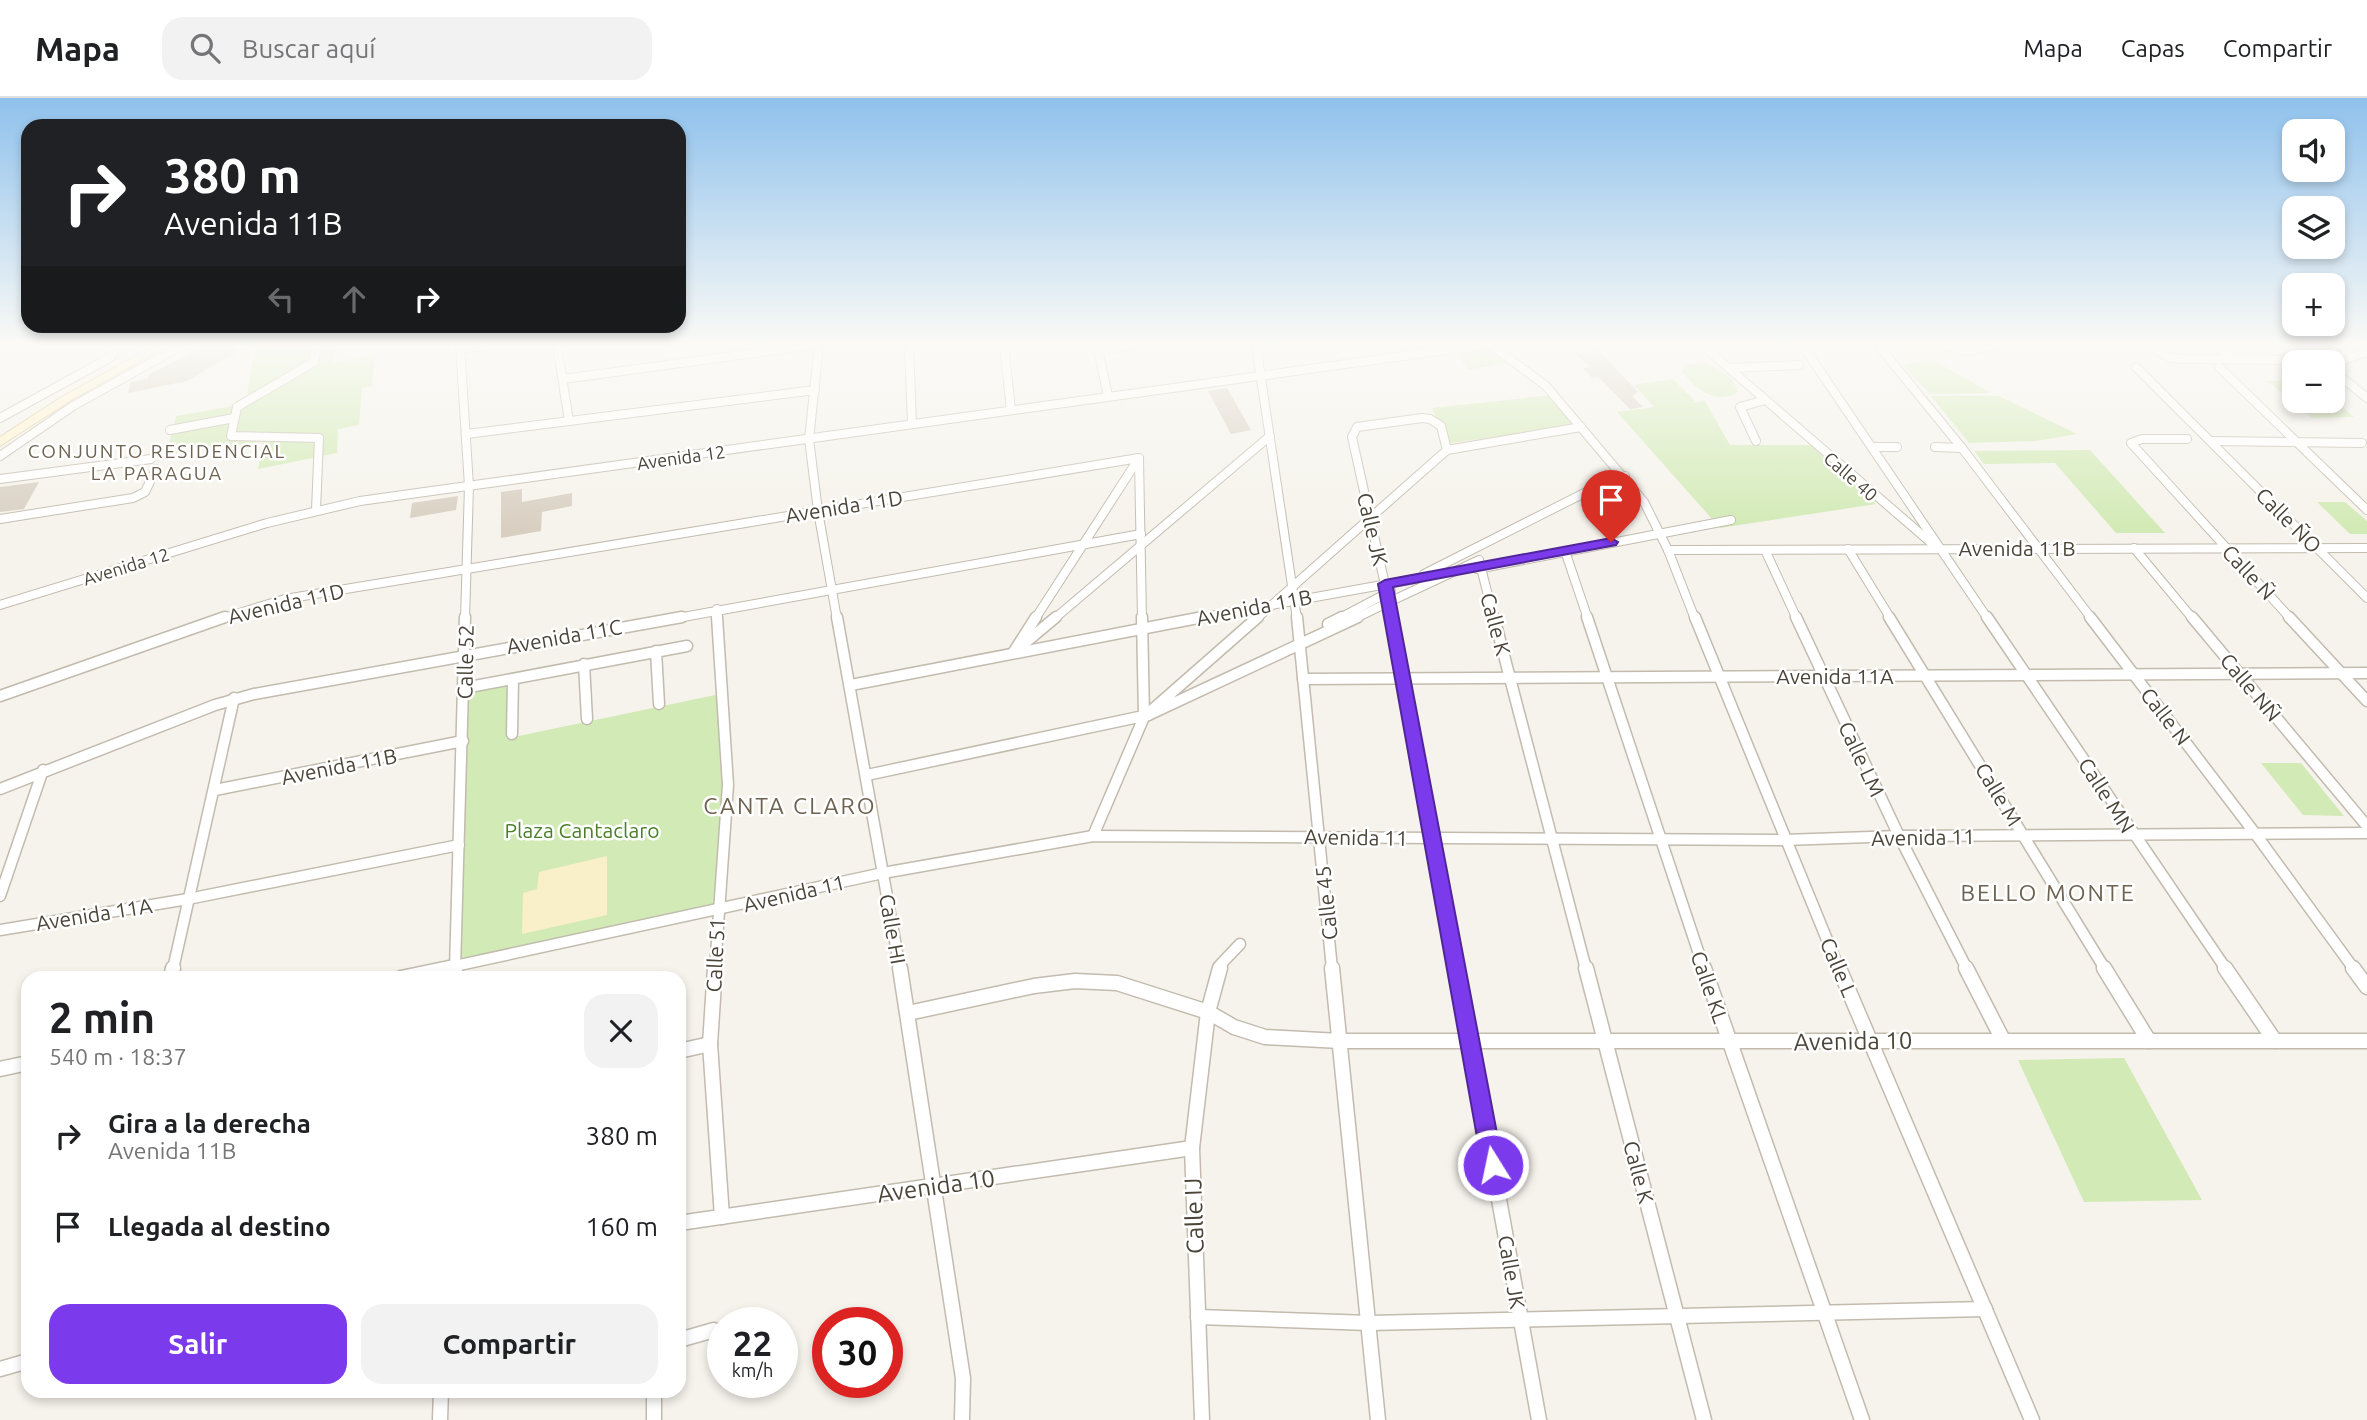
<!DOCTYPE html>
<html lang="es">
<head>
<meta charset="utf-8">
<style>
	body { margin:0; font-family:Ubuntu,sans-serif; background:#f2f2f2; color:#202124; height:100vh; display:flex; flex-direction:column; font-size:26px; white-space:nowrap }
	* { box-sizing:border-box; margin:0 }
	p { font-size:23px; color:#757577 }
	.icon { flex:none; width:38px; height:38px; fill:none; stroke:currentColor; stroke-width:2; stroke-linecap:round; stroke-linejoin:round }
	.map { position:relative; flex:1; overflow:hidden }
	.panel { position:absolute; left:21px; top:873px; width:665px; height:427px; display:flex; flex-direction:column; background:#fff; border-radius:21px; box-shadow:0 4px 10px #0003 }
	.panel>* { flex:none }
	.guide { position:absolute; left:21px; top:21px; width:665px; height:214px; border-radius:21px; box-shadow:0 4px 10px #0003; background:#202124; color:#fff; overflow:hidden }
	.buttons { position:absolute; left:2282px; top:21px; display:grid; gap:14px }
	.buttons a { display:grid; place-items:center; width:63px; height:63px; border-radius:14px; background:#fff; box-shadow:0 4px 10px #0003; font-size:35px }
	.speed { position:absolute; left:707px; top:1209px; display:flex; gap:14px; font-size:35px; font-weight:700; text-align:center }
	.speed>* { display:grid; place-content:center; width:91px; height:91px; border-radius:50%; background:#fff; box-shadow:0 4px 10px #0003; line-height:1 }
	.speed small { font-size:18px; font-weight:400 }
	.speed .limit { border:10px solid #d22; background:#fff; color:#111 }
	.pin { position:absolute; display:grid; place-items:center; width:60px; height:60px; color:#fff; margin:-72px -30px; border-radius:50% 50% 50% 0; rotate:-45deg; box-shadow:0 0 7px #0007 }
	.pin .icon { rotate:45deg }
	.me { position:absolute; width:77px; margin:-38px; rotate:350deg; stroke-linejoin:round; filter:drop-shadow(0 0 5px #0008) }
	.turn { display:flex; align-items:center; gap:24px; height:147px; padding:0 28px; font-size:32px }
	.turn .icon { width:91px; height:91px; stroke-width:2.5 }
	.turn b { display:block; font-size:49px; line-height:60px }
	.lanes { display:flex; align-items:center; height:66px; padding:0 28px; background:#0003; justify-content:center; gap:35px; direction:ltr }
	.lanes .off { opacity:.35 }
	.round { display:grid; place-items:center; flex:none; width:74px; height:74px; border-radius:21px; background:#f2f2f2 }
	.overview { display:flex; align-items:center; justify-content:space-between; height:119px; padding:0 28px }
	h1 { font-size:42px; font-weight:600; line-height:52px }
	.action { display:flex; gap:14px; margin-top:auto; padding:14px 28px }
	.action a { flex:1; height:80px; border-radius:21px; background:#7c3aed; color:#fff; font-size:28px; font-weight:600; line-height:80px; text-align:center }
	.action a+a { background:#f2f2f2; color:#202124 }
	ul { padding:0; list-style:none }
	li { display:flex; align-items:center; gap:21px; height:91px; padding:0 28px }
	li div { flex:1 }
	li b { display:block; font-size:26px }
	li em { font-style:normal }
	header { display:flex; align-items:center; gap:42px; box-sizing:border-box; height:98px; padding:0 35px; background:#fff; border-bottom:2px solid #e0e0e0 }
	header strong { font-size:33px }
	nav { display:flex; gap:38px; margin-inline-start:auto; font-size:24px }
	.search { width:490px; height:63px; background:#f2f2f2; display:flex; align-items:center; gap:18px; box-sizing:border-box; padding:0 24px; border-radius:21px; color:#757577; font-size:26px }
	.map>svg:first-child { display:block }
</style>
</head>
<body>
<header>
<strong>Mapa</strong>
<div class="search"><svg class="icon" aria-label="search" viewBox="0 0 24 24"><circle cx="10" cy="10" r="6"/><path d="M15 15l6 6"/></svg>Buscar aquí</div>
<nav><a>Mapa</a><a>Capas</a><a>Compartir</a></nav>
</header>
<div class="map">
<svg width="2367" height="1322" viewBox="0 0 2367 1322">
	<rect width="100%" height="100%" fill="#f6f3ec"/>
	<g fill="#d2eab5">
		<polygon points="258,247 335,247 333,264 375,257 372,288 362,290 359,327 338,331 337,355 258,371 263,344 166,357 176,318 228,309 247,297 255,250"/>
		<polygon points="1495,250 1513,264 1468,272 1456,255"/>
		<polygon points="1931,261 1991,295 1930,296 1903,267"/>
		<path d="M1703,265C1717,268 1735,280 1738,294C1718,308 1694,291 1682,273L1686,267Z"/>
		<polygon points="1673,281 1695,303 1689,305 1705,303 1730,347 1811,347 1876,406 1720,430 1617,314 1654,309 1634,287"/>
		<polygon points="2267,283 2294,283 2294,303 2333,301 2354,319 2312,320"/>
		<polygon points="1553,297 1579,326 1445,346 1432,310"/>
		<polygon points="1931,298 1999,298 2077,336 2036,343 1969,345"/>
		<polygon points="2090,352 2165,435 2116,435 2055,365 1984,366 1974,353"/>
		<polygon points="2317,404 2345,404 2367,423 2367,436 2350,436"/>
		<polygon points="510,583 509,640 720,596 725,688 715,811 458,866 468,590"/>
		<polygon points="2261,665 2301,665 2344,718 2303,717"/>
		<polygon points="2124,960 2202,1102 2084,1104 2018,962"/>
	</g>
	<g fill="#f9efc9">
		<polygon points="1893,247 1940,247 1964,253 1907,262"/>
		<polygon points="607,758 607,817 522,836 523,795 537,791 539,774"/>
	</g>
	<g fill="#d8cfc1">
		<polygon points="207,247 228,247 242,251 187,283 128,295 131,284 147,281 150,276"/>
		<polygon points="1598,252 1638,294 1632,298 1643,309 1630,311 1598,279 1592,280 1583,270 1590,269 1576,256"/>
		<polygon points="1227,290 1251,332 1231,336 1208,293"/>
		<polygon points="39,384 24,411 0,414 0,389"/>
		<polygon points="522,391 522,404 572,395 572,408 542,414 541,433 501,440 501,394"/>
		<polygon points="458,398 456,412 410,420 412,405"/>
	</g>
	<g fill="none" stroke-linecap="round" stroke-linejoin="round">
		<g stroke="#c2bbae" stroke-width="10">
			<g id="minor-far2">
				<polyline points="460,247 469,388 465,521"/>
				<polyline points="557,247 569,323"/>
				<polyline points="819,247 809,341 818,413 837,521"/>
				<polyline points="909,247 912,326"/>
				<polyline points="1004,247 1011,312"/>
				<polyline points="1097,247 1108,298"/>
				<polyline points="1256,247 1297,521"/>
				<polyline points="1491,247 1546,288 1644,404 1668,452 1695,521"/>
				<polyline points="1702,247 1936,449"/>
				<polyline points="1878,247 1962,350 2092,521"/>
				<polyline points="1943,247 1964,252"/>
				<polyline points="1957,247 1964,253 2002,247"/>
				<polyline points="2148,247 2170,260 2180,261 2343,262 2367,254"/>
				<polyline points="2212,247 2237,261"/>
				<polyline points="2315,247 2336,261"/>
				<polyline points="1803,248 1988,521"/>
				<polyline points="460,251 492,247"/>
				<polyline points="1098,252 1137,247"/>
				<polyline points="2336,261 2354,247"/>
				<polyline points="2136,269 2367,500"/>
				<polyline points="2219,269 2367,412"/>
				<polyline points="1729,270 1799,267"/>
				<polyline points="563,281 814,247"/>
				<polyline points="2345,282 2367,300"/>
				<polyline points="0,320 111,259 117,247"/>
				<polygon points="1422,320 1430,321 1441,328 1447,352 1370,420 1352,339 1357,329"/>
				<polyline points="170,332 234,320"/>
				<polyline points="467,336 815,292"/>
				<polyline points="2187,341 2142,341 2131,345 2291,521"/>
				<polyline points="1756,343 1740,309 1765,302"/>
				<polyline points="2212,343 2362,345"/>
				<polyline points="1872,349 1897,349"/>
				<polyline points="1935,349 1962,350"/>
				<polyline points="1447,352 1581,329"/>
				<polyline points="0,358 73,308 183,247"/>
				<polyline points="1139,360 1142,521"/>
				<polyline points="0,381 151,361"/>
				<polyline points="316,412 319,340 231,338 237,309 314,264 317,247"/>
				<polyline points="1370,420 1389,504"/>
				<polyline points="0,421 133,400 145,394 156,371"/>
				<polyline points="2134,450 2193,521"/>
				<polyline points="1848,451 1891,521"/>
				<polyline points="1668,452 2367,450"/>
				<polyline points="1765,452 1797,521"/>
				<polyline points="1565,453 1588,521"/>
				<polyline points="1477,471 1731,422"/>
				<polyline points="1424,476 1614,380 1625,378"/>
				<polyline points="1389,504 1392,521"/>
				<polyline points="1389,504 1479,462 1494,521"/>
				<polyline points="0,507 267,425 360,403 1446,252 1436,247"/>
				<polyline points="717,511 718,521"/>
				<polyline points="220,521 285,501 1139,360 1035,521"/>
				<polyline points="672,521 1141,436"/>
				<polyline points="1054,521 1270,338"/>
				<polyline points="1194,521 1437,477"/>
				<polyline points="1256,521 1370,420"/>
				<polyline points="1338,521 1391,493"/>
				<polyline points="1354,521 1389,504"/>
			</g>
		</g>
		<g stroke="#c2bbae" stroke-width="13">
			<g id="minor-far1">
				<polyline points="837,519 900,871"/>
				<polyline points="1036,519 1013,555 1056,519"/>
				<polyline points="1258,519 1144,619 1358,519"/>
				<polyline points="1297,519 1332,871"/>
				<polyline points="1392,519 1457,871"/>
				<polyline points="1494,519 1586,871"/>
				<polyline points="1587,519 1704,871"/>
				<polyline points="1695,519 1839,871"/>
				<polyline points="1796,519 1899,738 1967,871"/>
				<polyline points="1889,519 2105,871"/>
				<polyline points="1987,519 2226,871"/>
				<polyline points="2090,519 2257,738 2354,871"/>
				<polyline points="2192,519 2367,728"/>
				<polyline points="2289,519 2367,603"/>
				<polyline points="1328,526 1342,519"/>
				<polyline points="656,553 659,606"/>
				<polyline points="584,566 587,621"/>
				<polyline points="1303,581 2367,575"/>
				<polyline points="851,587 1203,519"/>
				<polyline points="464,590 687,548"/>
				<polyline points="0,598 225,519"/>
				<polyline points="512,636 513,581"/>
				<polyline points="867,677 1148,617"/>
				<polyline points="0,691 215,607 254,596 682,519"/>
				<polyline points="215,692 463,643"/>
				<polyline points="1093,738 1144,619 1142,519"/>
				<polyline points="0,798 43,672"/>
				<polyline points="0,832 188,801 459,747"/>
				<polyline points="173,871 234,600"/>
				<polyline points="441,871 883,775 1093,738 1784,742 1899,738 2367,735"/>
				<polyline points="455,871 465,519"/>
				<polyline points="715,871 728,687 717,519"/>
				<polyline points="1220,871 1221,866 1240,846"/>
			</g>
		</g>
		<g stroke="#c2bbae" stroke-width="17">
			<g id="minor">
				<polyline points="715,870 710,946 722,1119"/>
				<polyline points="900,870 963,1280 962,1322"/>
				<polyline points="1332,870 1378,1322"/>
				<polyline points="1457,870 1539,1322"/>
				<polyline points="1586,870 1704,1322"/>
				<polyline points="1704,870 1862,1322"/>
				<polyline points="1839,870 2032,1322"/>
				<polyline points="1966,870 2003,942"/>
				<polyline points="2104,870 2149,943"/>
				<polyline points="2225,870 2275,943"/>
				<polyline points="2353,870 2367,889"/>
				<polyline points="171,880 173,870"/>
				<polyline points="401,880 449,870"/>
				<polyline points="455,880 455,870"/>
				<polyline points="908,915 1034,888 1075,883 1117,885 1208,914 1234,929 1265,939 1340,943 2367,943"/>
				<polyline points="679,953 710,946"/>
				<polyline points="0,971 28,965"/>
				<polyline points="679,1125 1192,1050"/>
				<polyline points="1198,1219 1369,1225 1985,1211"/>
				<polyline points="679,1242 714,1232"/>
				<polyline points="0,1271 28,1263"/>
				<polyline points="654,1293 654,1322"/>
				<polyline points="440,1322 441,1293"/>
				<polyline points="1202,1322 1192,1050 1208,914 1220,870"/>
			</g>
		</g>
		<g stroke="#d6c79b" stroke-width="2">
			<polygon id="secondary" points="155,247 168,247 68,304 0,348 0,339 60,300"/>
		</g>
		<use href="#minor-far2" stroke="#fff" stroke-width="8"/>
		<use href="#minor-far1" stroke="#fff" stroke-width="10"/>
		<use href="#minor" stroke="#fff" stroke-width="14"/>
		<use href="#secondary" fill="#fff3cd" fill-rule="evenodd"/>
	</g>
	<linearGradient id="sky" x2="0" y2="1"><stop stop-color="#8fc1ec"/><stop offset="0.57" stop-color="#fbfaf6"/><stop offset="1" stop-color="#fbfaf6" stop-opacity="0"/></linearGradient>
	<rect width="2367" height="432" fill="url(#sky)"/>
	<polygon fill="#7c3aed" stroke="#51269a" stroke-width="2" points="1611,440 1618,444 1616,447 1393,489 1503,1067 1500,1074 1493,1077 1485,1074 1482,1067 1378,486 1385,482"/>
	<g text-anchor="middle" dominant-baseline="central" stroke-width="5" stroke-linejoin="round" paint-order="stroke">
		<g font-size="18" fill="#4b4439" stroke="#fff">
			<text transform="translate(681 359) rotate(-8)">Avenida 12</text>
			<text transform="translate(1851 378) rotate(41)">Calle 40</text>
			<text transform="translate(126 468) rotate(-17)">Avenida 12</text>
		</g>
		<g font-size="19" letter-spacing="2" fill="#6e6250" stroke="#fff">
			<text x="157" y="353">CONJUNTO RESIDENCIAL<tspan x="157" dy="22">LA PARAGUA</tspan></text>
		</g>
		<g font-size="21" fill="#4b4439" stroke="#fff">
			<text transform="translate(844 408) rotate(-9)">Avenida 11D</text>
			<text transform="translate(2289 422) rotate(45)">Calle ÑO</text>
			<text transform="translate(1373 431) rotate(77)">Calle JK</text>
			<text x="2017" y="450">Avenida 11B</text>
			<text transform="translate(2249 474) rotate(47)">Calle Ñ</text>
			<text transform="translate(286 505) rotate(-13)">Avenida 11D</text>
			<text transform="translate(1254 509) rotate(-11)">Avenida 11B</text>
			<text transform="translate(1496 526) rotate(75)">Calle K</text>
			<text transform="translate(564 538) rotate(-10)">Avenida 11C</text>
			<text transform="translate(465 564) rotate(-89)">Calle 52</text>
			<text x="1835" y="578">Avenida 11A</text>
			<text transform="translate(2251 589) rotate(50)">Calle NÑ</text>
			<text transform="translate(2166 618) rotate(52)">Calle N</text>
			<text transform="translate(1862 661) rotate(65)">Calle LM</text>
			<text transform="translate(339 668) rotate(-11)">Avenida 11B</text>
			<text transform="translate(1999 696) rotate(59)">Calle M</text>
			<text transform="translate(2107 697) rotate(57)">Calle MN</text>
			<text transform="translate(1356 739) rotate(1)">Avenida 11</text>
			<text transform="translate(1923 739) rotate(-1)">Avenida 11</text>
			<text transform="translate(794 795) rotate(-13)">Avenida 11</text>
			<text transform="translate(1326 805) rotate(-96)">Calle 45</text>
			<text transform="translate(94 816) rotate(-9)">Avenida 11A</text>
			<text transform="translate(893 831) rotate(80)">Calle HI</text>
			<text transform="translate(715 857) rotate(-87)">Calle 51</text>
			<text transform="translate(1839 869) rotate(67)">Calle L</text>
			<text transform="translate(1710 889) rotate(71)">Calle KL</text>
			<text transform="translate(1639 1074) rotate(75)">Calle K</text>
			<text transform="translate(1512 1174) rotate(80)">Calle JK</text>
		</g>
		<g font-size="21" fill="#4a7f2a" stroke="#fff">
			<text x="582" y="732">Plaza Cantaclaro</text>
		</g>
		<g font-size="23" letter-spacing="2" fill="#6e6250" stroke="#fff">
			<text x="790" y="707">CANTA CLARO</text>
			<text x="2048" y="794">BELLO MONTE</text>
		</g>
		<g font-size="24" fill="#4b4439" stroke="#fff">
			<text transform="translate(1853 943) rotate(-1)">Avenida 10</text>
			<text transform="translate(936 1088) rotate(-8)">Avenida 10</text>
			<text transform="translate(1194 1118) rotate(-92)">Calle IJ</text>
		</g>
	</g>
</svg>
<div class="buttons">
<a><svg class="icon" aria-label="sound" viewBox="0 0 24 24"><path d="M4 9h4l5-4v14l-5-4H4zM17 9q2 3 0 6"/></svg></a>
<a><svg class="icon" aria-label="layers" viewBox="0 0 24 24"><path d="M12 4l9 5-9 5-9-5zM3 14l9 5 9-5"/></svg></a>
<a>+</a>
<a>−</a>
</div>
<div class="speed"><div>22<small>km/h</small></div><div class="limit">30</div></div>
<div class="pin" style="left:1611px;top:444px;background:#d93025"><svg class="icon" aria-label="arrive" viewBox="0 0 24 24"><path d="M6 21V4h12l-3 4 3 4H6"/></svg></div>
<svg class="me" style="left:1493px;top:1067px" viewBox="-20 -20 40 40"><circle r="17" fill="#7c3aed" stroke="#fff" stroke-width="3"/><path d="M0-11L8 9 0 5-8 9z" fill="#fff"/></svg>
<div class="guide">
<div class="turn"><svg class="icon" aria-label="right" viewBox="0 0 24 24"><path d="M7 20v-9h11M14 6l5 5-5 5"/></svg><div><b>380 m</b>Avenida 11B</div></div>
<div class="lanes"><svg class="icon off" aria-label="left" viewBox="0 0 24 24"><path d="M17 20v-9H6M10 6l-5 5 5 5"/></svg><svg class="icon off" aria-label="ahead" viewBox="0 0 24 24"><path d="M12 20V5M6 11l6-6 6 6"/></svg><svg class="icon" aria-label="right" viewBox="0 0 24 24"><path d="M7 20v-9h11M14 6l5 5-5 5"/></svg></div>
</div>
<section class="panel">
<div class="overview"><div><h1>2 min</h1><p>540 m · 18:37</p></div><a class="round"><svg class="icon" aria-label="close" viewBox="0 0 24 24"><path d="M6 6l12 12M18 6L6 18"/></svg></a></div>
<ul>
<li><svg class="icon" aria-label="right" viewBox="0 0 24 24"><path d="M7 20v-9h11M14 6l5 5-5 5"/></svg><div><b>Gira a la derecha</b><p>Avenida 11B</p></div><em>380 m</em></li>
<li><svg class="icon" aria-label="arrive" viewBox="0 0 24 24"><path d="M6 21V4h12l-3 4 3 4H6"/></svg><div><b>Llegada al destino</b></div><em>160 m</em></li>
</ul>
<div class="action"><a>Salir</a><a>Compartir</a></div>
</section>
</div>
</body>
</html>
